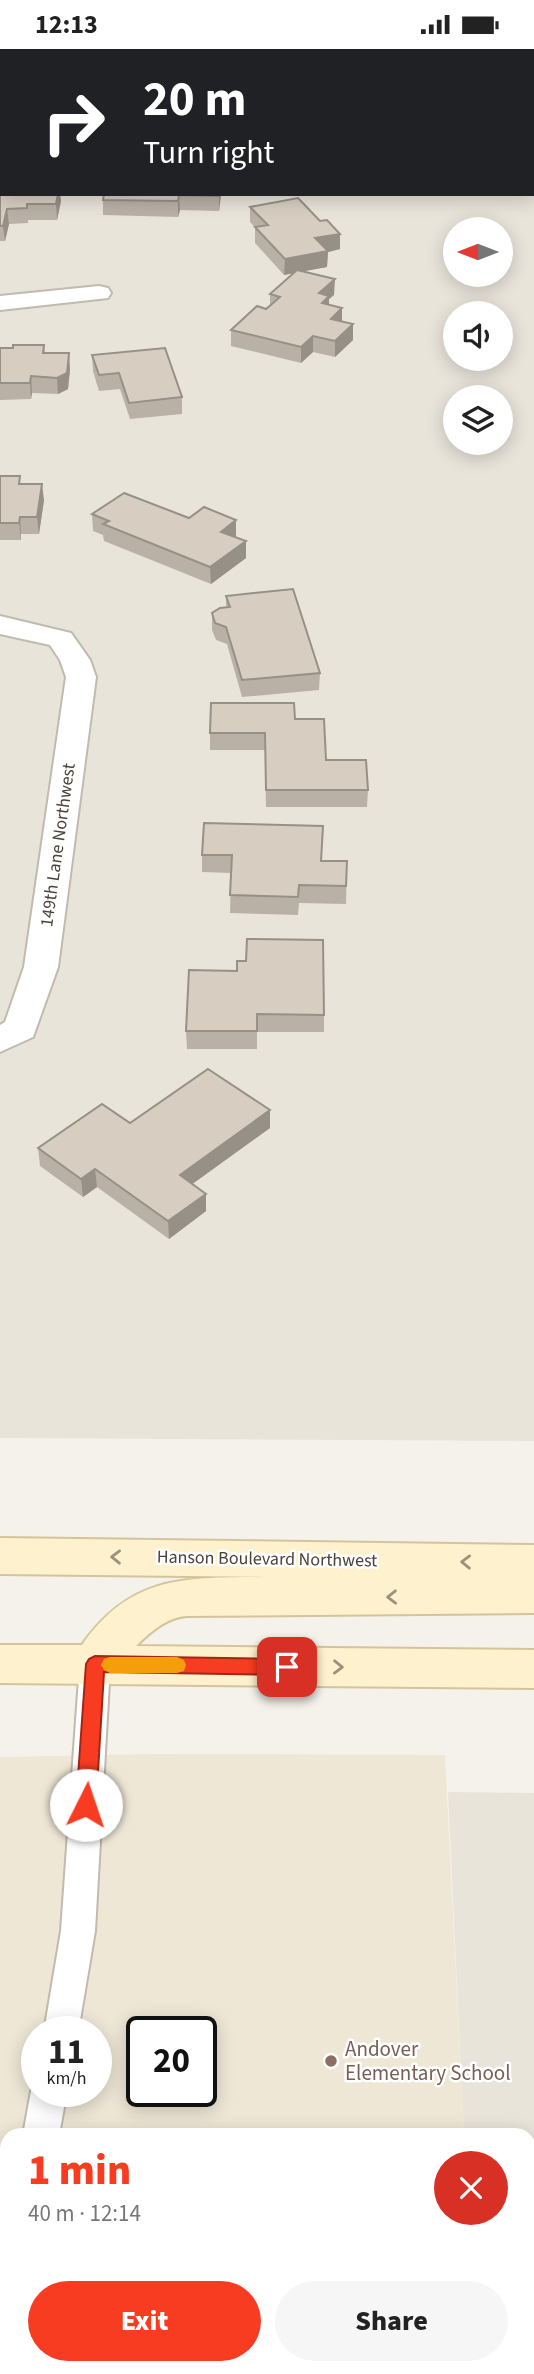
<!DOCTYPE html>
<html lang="en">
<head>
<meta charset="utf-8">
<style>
	body { margin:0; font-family:"Source Sans 3",sans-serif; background:#f6f6f6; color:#222; height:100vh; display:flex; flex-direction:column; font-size:26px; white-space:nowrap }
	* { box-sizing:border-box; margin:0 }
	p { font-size:23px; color:#767676 }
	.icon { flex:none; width:38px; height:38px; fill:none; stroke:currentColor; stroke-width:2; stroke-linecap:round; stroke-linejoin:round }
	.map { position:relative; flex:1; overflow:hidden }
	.panel { position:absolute; left:0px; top:2079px; width:536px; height:247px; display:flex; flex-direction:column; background:#fff; border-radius:21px 21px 0 0; box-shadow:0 4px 18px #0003 }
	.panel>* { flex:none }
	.banner { position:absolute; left:0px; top:0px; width:536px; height:147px; box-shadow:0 4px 18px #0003; background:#202124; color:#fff; overflow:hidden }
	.needle { width:46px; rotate:270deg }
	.fabs { position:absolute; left:443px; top:168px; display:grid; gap:14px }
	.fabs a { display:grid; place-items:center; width:70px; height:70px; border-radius:50%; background:#fff; box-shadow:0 4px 18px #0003; font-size:35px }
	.speed { position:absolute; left:21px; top:1967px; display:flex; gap:14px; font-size:35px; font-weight:700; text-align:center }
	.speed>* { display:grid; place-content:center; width:91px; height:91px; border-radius:50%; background:#fff; box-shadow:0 4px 18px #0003; line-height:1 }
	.speed small { font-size:18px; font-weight:400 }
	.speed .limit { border:4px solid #111; border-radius:10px; background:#fff; color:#111 }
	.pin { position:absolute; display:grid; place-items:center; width:60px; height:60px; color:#fff; margin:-30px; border-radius:14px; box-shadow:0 4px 10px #0006 }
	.me { position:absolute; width:77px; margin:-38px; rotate:4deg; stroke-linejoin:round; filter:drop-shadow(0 0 5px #0008) }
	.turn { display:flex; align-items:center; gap:24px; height:147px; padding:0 28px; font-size:32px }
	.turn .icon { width:91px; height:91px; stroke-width:2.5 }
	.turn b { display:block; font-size:49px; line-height:60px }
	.round { display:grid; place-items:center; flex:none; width:74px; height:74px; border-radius:37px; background:#f6f6f6 }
	.summary { display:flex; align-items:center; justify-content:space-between; height:119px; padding:0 28px }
	h1 { font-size:42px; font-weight:800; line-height:52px; color:#f73c21 }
	.button { display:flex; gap:14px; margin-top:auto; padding:14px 28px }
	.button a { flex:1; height:80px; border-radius:42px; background:#f73c21; color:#fff; font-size:28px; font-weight:800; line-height:80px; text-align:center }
	.button a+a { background:#f6f6f6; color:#222 }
	.status { display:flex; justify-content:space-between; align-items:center; height:49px; padding:0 35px; background:#fff; direction:ltr }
	.status svg { height:19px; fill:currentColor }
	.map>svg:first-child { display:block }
</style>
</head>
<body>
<div class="status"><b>12:13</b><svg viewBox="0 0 49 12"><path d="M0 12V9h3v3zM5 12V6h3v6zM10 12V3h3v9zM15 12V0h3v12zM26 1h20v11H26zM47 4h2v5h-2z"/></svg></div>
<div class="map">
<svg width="534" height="2325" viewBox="0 0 534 2325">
	<rect width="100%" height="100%" fill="#f5f2eb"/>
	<g fill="#e9e4da" fill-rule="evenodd">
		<path d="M0,0H534V1392L0,1389ZM2,2H534V145H2ZM455,180H500V226H455ZM455,264H500V310H455ZM455,348H500V394H455Z"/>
		<polygon points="448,1743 534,1744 534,2325 476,2325 476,2319 528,2319 528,2086 464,2086"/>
	</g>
	<path fill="#eee7d6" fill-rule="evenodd" d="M158,1705L445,1706L464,2086H7V2319H476V2325H0V1708ZM37,1983H96V2042H37ZM142,1983H201V2042H142Z"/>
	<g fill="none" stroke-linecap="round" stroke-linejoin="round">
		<g stroke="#c1baae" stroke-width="4">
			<g id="lane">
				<polygon points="95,1602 106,1606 110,1615 95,1882 78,1983 44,1983 61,1882 80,1615 84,1606"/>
				<polygon points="36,2030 37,2042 67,2042 59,2086 23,2086 31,2042"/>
				<polygon points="7,2131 7,2176 0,2179 0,2134"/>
			</g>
		</g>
		<g stroke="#c1baae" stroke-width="4">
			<g id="street">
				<polygon points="9,0 51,0 8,2"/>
				<polygon points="99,237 108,239 111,244 108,249 0,261 0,247"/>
				<polygon points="0,567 71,584 90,611 96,628 58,918 33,988 0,1003 0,976 5,973 24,918 66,628 60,611 50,596 0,585"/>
			</g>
		</g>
		<g stroke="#d4c49c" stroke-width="4">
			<path id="secondary" d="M0,1489L534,1496V1564L186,1567C166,1569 150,1583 136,1597L534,1601V1639L0,1634V1596H82C132,1524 189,1529 268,1528L0,1525Z"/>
		</g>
		<use href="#lane" fill="#fff" fill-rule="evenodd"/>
		<use href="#street" fill="#fff" fill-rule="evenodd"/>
		<use href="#secondary" fill="#fef1cd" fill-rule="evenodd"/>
	</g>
	<g fill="#b9b1a6">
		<polygon points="0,24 2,24 2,46 0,42"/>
		<polygon points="0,134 2,145 60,145 61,152 57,171 28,171 28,174 9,175 5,192 0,192"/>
		<polygon points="104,145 221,145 219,162 180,161 178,168 103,166 103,151"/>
		<polygon points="250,158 320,172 340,185 340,200 328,203 327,218 303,222 334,246 329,250 329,256 342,273 353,291 335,308 313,303 301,314 231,297 231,281 270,257 270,245 294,224 284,226 255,194 255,178 250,173"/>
		<polygon points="44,296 45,304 70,320 68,340 58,345 32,344 31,350 0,351 0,299 13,299"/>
		<polygon points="92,306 182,348 182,365 130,370 120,340 99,342 93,322"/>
		<polygon points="0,427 21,435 44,451 39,485 21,485 21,491 0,491"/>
		<polygon points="92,465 236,488 235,488 246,492 246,509 211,535 104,492 103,486 93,482"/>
		<polygon points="226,547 320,624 319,641 242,648 227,595 216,591 212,581 212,564 226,558"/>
		<polygon points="295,670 326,711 368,741 367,758 266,758 265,701 210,701 210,684"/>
		<polygon points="204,774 322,812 347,812 346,855 299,854 298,866 230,864 231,824 202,823 202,806"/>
		<polygon points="189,921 324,966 324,983 257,983 257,1000 187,1000 186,982"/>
		<polygon points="130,1074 270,1079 192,1135 206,1145 206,1162 169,1190 97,1138 83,1148 40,1117 38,1099"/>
	</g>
	<g fill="#969087">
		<polygon points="58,145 60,145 61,152 57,171 56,155"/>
		<polygon points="219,145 221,145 219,162"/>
		<polygon points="179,146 180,161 178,168 178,152"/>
		<polygon points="7,160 9,175 5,192 3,177"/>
		<polygon points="340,185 340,200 328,203 327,218 284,226 285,210 315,189"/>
		<polygon points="335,230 334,246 329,250 329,263 321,270 319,244"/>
		<polygon points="342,259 342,275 331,270"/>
		<polygon points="353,275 353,291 335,308 335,292"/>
		<polygon points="313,287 313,303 301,314 301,298"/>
		<polygon points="69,304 70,320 68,340 58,345 57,329"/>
		<polygon points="31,327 32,344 31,350 30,334"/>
		<polygon points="42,435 44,451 39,485 37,468"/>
		<polygon points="20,468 21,485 21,491 19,474"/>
		<polygon points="236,471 236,488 221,499 221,483"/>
		<polygon points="246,492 246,509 211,535 210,518"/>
		<polygon points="270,1061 270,1079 180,1144 180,1126"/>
		<polygon points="95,1120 97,1138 83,1148 81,1130"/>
		<polygon points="206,1145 206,1162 169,1190 168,1172"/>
	</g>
	<g fill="#d7cec1" stroke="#969087" stroke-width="2">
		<polygon points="0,134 2,134 2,145 58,145 56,155 27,155 27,159 7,160 3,177 0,177"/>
		<polygon points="104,145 219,145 219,147 179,146 178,152 103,151"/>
		<polygon points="298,149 320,172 327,171 340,185 315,189 328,202 285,210 255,178 268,176 250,158"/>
		<polygon points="297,221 335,230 319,244 329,247 322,254 342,259 331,270 353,275 335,292 313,287 301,298 231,281 257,257 266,260 280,248 270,245"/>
		<polygon points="13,296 44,296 43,304 69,304 67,324 57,329 31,327 30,334 0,334 0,299 13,299"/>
		<polygon points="165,299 182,348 129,354 119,324 99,326 92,306"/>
		<polygon points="0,427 20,427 19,435 42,435 37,468 20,468 19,474 0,474"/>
		<polygon points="124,444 189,469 204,458 236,471 221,483 246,492 210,518 103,475 109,472 92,465"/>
		<polygon points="293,540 320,624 242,631 226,578 215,574 212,564 220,559 230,558 226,547"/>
		<polygon points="211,654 294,654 295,670 324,670 326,711 366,711 368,741 266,741 265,684 210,684"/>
		<polygon points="204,774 323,777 321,812 347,812 346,837 299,836 298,848 230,846 232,806 202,806"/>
		<polygon points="247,890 323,891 324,966 257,965 257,982 186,982 189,921 237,922 237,912 246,912"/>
		<polygon points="208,1020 270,1061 180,1126 206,1145 168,1172 95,1120 81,1130 38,1099 102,1055 130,1074"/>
	</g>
	<defs><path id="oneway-chevron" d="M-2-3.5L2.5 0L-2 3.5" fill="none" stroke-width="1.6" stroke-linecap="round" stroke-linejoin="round" transform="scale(1.75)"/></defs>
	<g stroke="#9b917c">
		<use href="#oneway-chevron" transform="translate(116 1508) rotate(-179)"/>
		<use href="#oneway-chevron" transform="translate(466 1513) rotate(-179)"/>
		<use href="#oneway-chevron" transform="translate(392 1548) rotate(179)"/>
		<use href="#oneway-chevron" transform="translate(338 1618) rotate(1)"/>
	</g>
	<polygon fill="#f73c21" stroke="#a12715" stroke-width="2" points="95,1607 287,1610 294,1612 297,1618 294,1623 287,1626 104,1623 96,1756 93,1762 86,1765 79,1762 76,1756 86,1615 89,1610"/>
	<polygon fill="#f59e0b" points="110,1608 177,1608 184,1611 186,1616 184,1622 177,1624 110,1624 104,1621 101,1616 104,1610"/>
	<circle fill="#8d6e63" stroke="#fff" stroke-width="2.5" cx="331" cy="2012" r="7"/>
	<g text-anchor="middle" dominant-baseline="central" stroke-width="5" stroke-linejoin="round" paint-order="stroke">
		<g font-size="18" fill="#4a4339" stroke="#fff">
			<text transform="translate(58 796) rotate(-82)">149th Lane Northwest</text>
			<text transform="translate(267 1510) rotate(1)">Hanson Boulevard Northwest</text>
		</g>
		<g font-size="21" fill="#785e54" stroke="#fff" text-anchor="start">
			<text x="345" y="2000">Andover<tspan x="345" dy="24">Elementary School</tspan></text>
		</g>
	</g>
</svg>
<div class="fabs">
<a><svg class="needle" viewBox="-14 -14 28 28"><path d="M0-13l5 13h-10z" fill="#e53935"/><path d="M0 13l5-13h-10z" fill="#767676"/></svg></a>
<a><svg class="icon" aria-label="sound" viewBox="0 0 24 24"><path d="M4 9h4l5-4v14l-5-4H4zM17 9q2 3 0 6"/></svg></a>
<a><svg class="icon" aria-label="layers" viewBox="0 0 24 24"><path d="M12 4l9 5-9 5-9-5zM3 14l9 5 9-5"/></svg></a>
</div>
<div class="speed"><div>11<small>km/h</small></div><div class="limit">20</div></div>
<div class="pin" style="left:287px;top:1618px;background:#d93025"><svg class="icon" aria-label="arrive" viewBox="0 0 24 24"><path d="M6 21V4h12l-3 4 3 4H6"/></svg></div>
<svg class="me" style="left:86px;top:1756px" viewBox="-20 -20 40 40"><circle r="19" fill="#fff"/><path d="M0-13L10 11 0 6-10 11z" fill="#f73c21"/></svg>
<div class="banner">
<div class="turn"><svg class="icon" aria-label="right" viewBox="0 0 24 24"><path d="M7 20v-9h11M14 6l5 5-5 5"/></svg><div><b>20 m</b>Turn right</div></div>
</div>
<section class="panel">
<div class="summary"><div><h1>1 min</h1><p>40 m · 12:14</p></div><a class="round" style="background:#d93025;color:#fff"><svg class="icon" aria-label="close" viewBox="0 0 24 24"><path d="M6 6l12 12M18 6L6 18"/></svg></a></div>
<div class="button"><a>Exit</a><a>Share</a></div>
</section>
</div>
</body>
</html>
